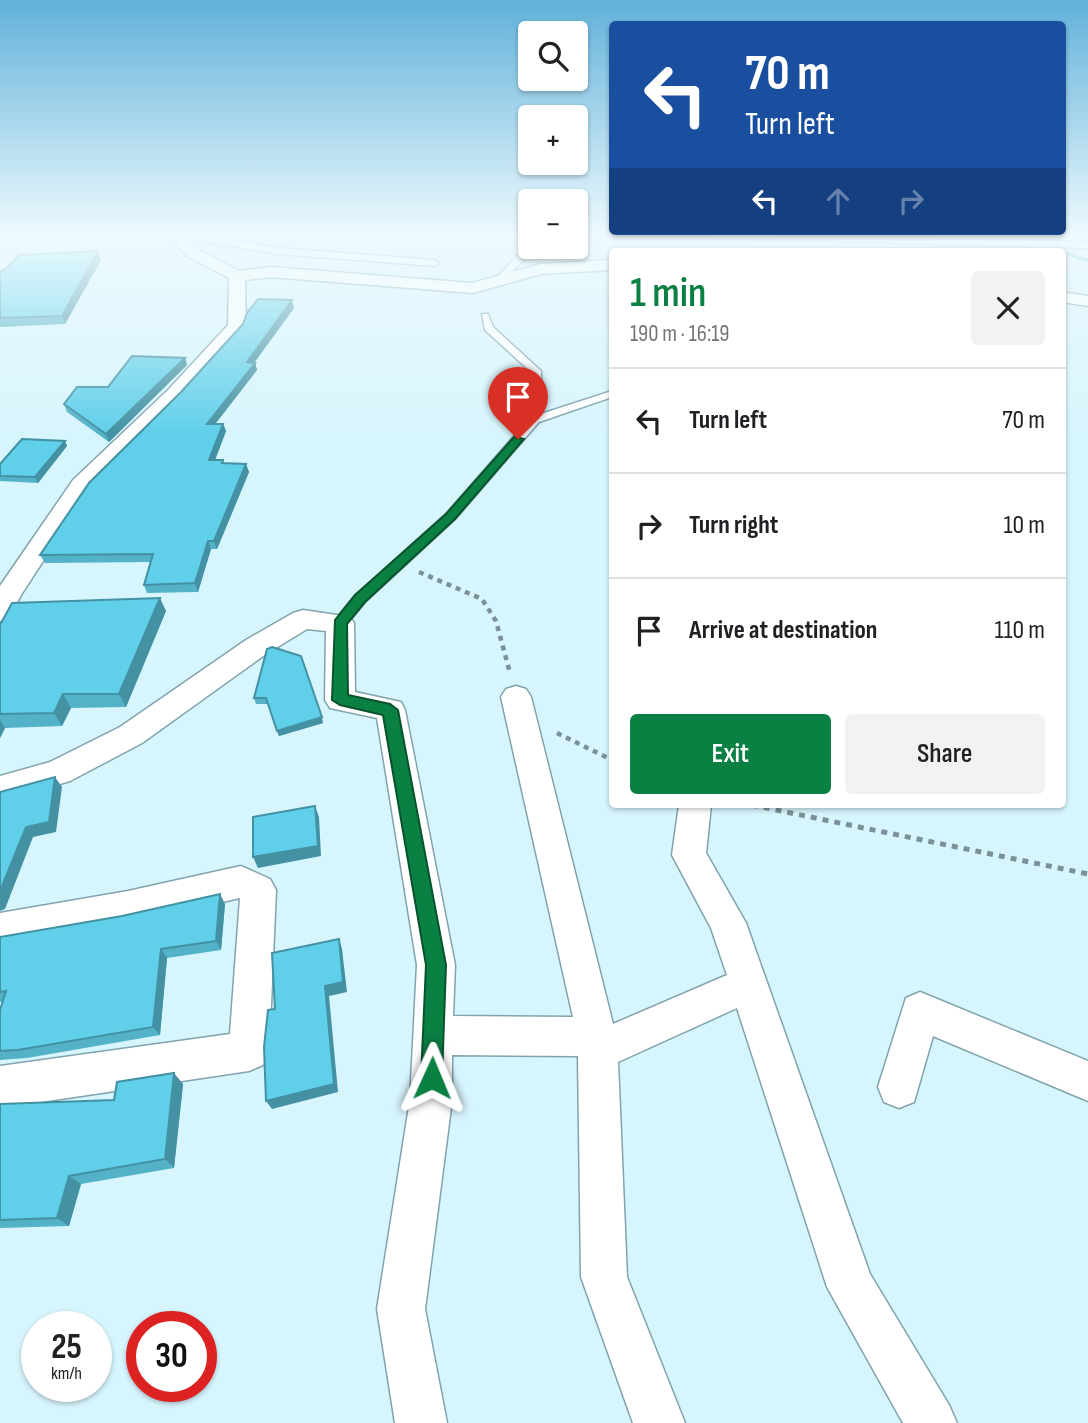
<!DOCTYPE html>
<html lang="en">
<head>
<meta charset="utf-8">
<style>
	body { margin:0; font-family:"Sofia Sans Condensed",sans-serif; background:#f2f2f2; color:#202124; height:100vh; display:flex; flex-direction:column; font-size:26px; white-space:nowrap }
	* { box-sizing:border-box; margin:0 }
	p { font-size:23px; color:#757577 }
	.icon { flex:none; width:38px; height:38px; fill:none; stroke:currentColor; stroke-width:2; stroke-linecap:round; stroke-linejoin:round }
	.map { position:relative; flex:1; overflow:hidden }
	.side { position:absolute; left:609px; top:248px; width:457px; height:560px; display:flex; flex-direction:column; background:#fff; border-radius:7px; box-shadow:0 2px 5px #0004 }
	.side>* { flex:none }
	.guide { position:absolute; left:609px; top:21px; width:457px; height:214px; border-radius:7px; box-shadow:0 2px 5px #0004; background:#1a4fa0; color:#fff; overflow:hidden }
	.buttons { position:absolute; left:518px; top:21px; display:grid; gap:14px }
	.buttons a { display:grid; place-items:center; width:70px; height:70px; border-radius:7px; background:#fff; box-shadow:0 2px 5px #0004; font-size:35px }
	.speed { position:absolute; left:21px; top:1311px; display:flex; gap:14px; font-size:35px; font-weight:700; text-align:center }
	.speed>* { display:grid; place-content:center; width:91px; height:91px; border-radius:50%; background:#fff; box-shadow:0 2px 5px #0004; line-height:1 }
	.speed small { font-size:18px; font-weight:400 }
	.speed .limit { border:10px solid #d22; background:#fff; color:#111 }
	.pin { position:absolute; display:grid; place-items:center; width:60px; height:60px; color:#fff; margin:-72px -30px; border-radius:50% 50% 50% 0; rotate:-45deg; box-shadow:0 0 7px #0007 }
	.pin .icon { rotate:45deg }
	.me { position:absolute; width:77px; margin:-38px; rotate:1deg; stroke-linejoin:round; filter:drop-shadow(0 0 5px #0008) }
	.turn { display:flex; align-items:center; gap:24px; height:147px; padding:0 21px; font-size:32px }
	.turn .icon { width:91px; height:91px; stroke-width:2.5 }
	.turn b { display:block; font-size:49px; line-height:60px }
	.lanes { display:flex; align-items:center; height:66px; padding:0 21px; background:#0003; justify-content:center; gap:35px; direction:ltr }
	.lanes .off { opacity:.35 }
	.round { display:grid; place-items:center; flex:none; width:74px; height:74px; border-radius:7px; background:#f2f2f2 }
	.summary { display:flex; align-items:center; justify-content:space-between; height:119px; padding:0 21px }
	h1 { font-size:42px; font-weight:600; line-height:52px; color:#0b8043 }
	.action { display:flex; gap:14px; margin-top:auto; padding:14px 21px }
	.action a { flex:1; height:80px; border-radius:7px; background:#0b8043; color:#fff; font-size:28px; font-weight:600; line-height:80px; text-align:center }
	.action a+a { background:#f2f2f2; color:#202124 }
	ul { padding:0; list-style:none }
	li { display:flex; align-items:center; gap:21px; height:105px; padding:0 21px; border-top:2px solid #e0e0e0 }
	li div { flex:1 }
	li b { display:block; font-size:26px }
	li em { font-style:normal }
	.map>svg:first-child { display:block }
</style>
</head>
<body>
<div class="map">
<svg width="1088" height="1423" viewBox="0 0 1088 1423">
	<rect width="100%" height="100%" fill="#d7f5fd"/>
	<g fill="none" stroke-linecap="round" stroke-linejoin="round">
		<polygon fill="#37acc5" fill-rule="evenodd" points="1026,235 1033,235 1080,257 1088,258 1088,262 1076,259"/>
		<g stroke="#80a3ad" stroke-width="3">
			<g id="lane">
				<polygon points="204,235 278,248 435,260 439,263 435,266 278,254 208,242"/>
				<polygon points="691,235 1088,242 1088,248 695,237"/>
				<polygon points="539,247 550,247 525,258 505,279 499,279 499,275 519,254"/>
				<polygon points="482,314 488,314 493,327 541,371 541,414 612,391 612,397 539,422 455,519 365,602 345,626 335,626 333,623 335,620 355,596 447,513 529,419 531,372 485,330"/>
			</g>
		</g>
		<g stroke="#80a3ad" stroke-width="3">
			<g id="street">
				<polygon points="168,235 184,235 199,250 239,271 271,267 472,283 541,264 612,260 612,270 541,274 473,293 271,277 245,280 246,326 243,330 182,398 90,489 21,595 9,618 0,621 0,586 73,480 168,390 228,325 229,278 187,256"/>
				<polygon points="1062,292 1088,296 1088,306 1062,302"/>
				<polygon points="303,610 350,617 354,623 355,692 401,702 405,710 455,965 453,1016 573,1017 501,697 506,689 516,686 526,689 531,697 613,1024 727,975 711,928 672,855 679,805 711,805 706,853 746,923 870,1274 949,1405 957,1423 903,1423 827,1287 737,1008 618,1062 627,1277 685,1423 633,1423 581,1277 578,1056 452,1055 452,1100 425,1309 447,1423 395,1423 377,1309 410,1100 417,965 377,718 330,708 325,700 326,631 307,629 266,654 142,743 70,781 0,802 0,776 50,762 120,727 246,640 293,613"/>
				<polygon points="241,866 270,879 276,890 269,1051 263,1065 249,1071 0,1108 0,1066 230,1034 240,898 128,923 0,945 0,913 128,891"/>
				<polygon points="920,992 1088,1061 1088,1101 933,1036 914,1102 899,1108 884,1102 878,1087 906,998"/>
			</g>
		</g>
		<g stroke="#7b9197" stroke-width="4.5" stroke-dasharray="5 5" stroke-linecap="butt">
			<polyline points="419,572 482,599 496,621 510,673"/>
			<polyline points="557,733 612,760"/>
		</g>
		<polyline stroke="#7b9197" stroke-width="5" stroke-dasharray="6 6" stroke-linecap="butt" points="752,805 1088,874"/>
		<use href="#lane" fill="#fff" fill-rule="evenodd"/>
		<use href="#street" fill="#fff" fill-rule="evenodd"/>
	</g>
	<g fill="#53b2c8">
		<polygon points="101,260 65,324 0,327 0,271"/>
		<polygon points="294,308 254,363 255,363 257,370 215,424 223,424 226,431 215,460 223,460 224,463 246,464 249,472 217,549 211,549 198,592 147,593 144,585 150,562 45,563 40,555"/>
		<polygon points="185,358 187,365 109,442 67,412 64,404"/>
		<polygon points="65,441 67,446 38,483 0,481 0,464"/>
		<polygon points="166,611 126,707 71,708 62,726 5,728 0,738 0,625"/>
		<polygon points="267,649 323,723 279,736 268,704 256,704 254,698"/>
		<polygon points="225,904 221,950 167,958 160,1035 27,1058 0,1060 0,1010 3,1002 0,1002 0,937"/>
		<polygon points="183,1084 174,1168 81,1184 69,1226 0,1228 0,1104 114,1100"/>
	</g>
	<g fill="#4391a3">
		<polygon points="98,251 101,260 65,324 62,316"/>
		<polygon points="292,300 294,308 249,370 247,362"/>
		<polygon points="185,358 187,365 109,442 106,434"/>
		<polygon points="255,363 257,370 209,432 207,424"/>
		<polygon points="223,424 226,431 212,468 209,460"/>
		<polygon points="65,441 67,446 38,483 35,477"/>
		<polygon points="246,464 249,472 217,549 214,541"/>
		<polygon points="208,541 211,549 198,592 195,583"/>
		<polygon points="160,598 166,611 126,707 119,694"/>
		<polygon points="63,694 71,708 62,726 54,713"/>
		<polygon points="322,717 323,723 279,736 277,731"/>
		<polygon points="0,720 5,728 0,738"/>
		<polygon points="55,777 62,787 56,832 33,837 5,909 0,911 0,891 26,827"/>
		<polygon points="315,806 319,817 321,856 258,868 253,857"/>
		<polygon points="220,894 225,904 221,950 216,941"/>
		<polygon points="339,939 342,949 347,992 329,996 338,1092 272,1109 266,1101"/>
		<polygon points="161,949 167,958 160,1035 153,1027"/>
		<polygon points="174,1073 183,1084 174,1168 165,1159"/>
		<polygon points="69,1176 81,1184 69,1226 57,1218"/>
	</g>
	<g fill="#60cfe9" stroke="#4391a3" stroke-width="2">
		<polygon points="98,251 62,316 0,318 0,271 5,270 19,255"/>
		<polygon points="258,299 292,300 247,362 255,363 207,424 223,424 209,460 223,460 222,463 246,464 214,541 208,541 195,583 144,585 153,554 40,555 89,483 181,392 243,324 247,313"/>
		<polygon points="132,356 185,358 106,434 64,404 77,387 108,387"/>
		<polygon points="22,439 65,441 35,477 0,476 0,464"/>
		<polygon points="160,598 119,694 63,694 54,713 0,714 0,625 12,603"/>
		<polygon points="272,647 301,656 322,717 277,731 266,698 254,698 267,649"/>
		<polygon points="55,777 49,822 26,827 0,891 0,792"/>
		<polygon points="315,806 318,846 253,857 253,817"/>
		<polygon points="220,894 216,941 161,949 153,1027 18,1050 0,1051 0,1010 6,991 0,992 0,937 122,916"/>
		<polygon points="339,939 343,982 325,986 334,1084 266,1101 264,1047 268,1010 275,1009 272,953"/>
		<polygon points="174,1073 165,1159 69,1176 57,1218 0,1220 0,1104 114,1100 117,1082"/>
	</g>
	<linearGradient id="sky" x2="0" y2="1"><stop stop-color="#61b1da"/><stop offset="0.54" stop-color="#edfafe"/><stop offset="1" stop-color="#edfafe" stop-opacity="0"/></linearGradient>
	<rect width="1088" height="434" fill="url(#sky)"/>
	<polygon fill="#0b8043" stroke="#07532c" stroke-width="2" points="514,437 524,439 455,519 365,602 347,624 348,695 390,704 398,710 446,965 442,1078 439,1086 432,1089 424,1086 421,1078 426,965 383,715 340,705 332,700 335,620 355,595 446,514"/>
</svg>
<div class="buttons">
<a><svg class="icon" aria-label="search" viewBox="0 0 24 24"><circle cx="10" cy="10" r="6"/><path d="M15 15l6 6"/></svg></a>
<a>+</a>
<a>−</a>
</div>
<div class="speed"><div>25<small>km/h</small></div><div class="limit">30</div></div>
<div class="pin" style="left:518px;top:439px;background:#d93025"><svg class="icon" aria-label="arrive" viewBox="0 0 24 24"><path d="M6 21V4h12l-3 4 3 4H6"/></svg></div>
<svg class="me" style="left:432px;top:1078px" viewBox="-20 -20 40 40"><path d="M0-17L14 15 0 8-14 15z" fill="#0b8043" stroke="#fff" stroke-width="4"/></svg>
<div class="guide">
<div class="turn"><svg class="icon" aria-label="left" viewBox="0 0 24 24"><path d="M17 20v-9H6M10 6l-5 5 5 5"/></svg><div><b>70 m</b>Turn left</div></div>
<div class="lanes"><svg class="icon" aria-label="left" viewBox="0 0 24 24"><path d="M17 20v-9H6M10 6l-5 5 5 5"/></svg><svg class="icon off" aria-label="ahead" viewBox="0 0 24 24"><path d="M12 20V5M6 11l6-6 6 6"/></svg><svg class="icon off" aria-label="right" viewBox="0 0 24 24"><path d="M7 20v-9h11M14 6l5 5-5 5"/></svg></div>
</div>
<section class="side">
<div class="summary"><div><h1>1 min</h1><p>190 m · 16:19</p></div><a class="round"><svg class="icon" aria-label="close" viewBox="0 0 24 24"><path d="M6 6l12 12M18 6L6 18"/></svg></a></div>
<ul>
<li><svg class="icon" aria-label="left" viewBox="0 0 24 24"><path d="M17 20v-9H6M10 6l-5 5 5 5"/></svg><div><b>Turn left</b></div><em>70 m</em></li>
<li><svg class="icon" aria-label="right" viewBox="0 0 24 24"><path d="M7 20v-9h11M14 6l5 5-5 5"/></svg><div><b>Turn right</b></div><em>10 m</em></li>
<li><svg class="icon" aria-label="arrive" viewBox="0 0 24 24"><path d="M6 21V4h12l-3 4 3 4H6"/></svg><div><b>Arrive at destination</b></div><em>110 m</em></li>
</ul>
<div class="action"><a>Exit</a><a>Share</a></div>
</section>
</div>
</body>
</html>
